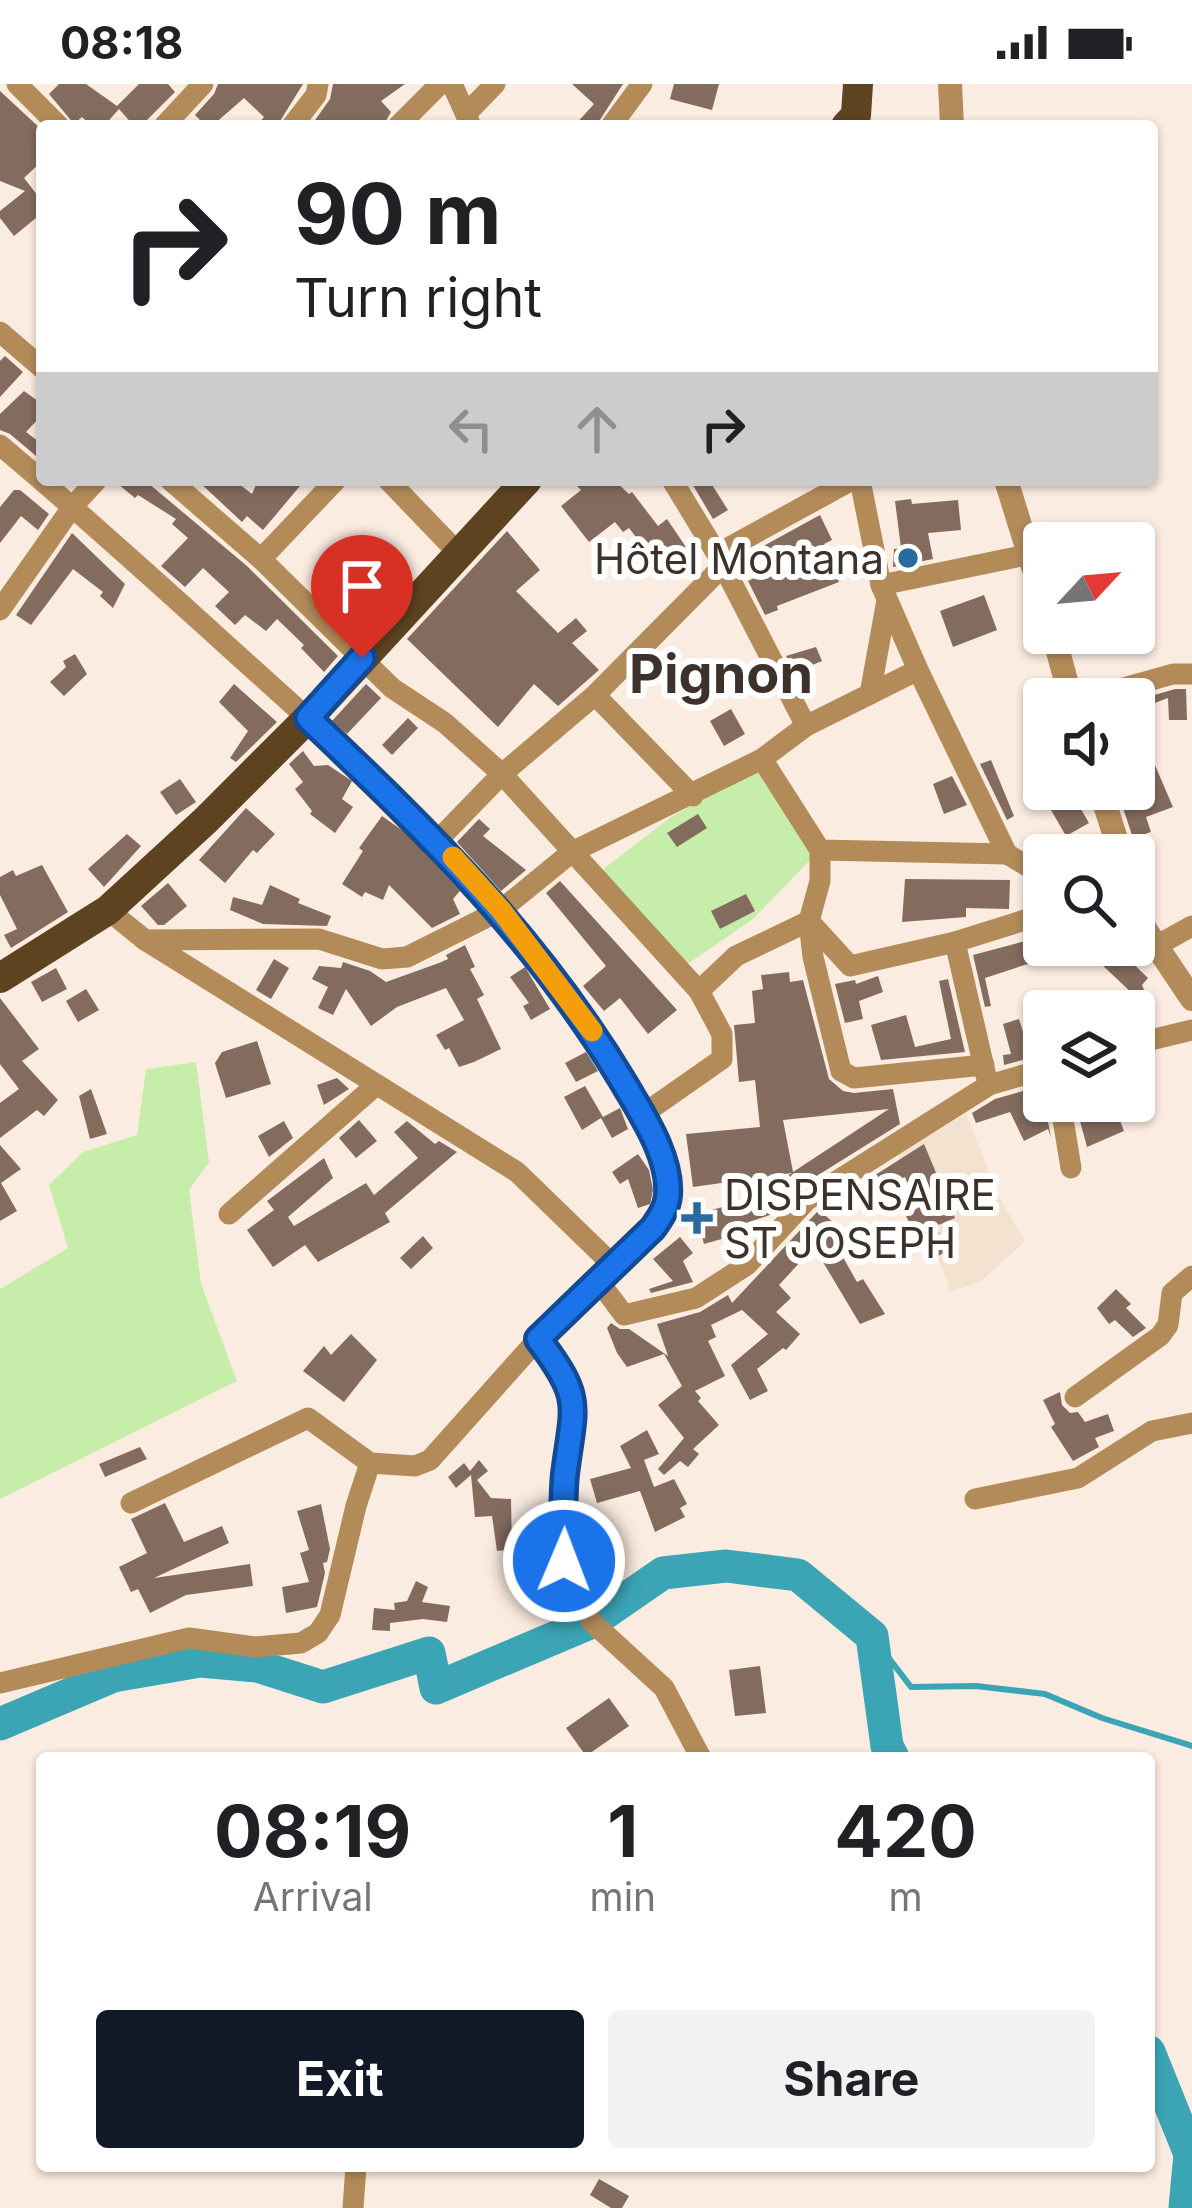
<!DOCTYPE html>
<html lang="en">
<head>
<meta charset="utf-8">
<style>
	body { margin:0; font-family:Inter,sans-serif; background:#f2f2f2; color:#202124; height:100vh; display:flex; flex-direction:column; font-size:45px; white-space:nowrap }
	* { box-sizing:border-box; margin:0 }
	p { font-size:39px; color:#757577 }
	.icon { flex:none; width:66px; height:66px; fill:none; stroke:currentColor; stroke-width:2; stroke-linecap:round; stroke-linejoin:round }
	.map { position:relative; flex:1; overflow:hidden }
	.details { position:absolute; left:36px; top:1668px; width:1119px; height:420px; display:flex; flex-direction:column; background:#fff; border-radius:12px; box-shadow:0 3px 9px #0004 }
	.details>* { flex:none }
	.guide { position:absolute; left:36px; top:36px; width:1122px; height:366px; border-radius:12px; box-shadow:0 3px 9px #0004; background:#fff; color:#202124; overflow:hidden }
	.needle { width:78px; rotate:64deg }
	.buttons { position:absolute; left:1023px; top:438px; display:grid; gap:24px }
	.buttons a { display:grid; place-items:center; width:132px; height:132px; border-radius:12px; background:#fff; box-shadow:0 3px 9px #0004; font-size:60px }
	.pin { position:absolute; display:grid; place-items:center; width:102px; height:102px; color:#fff; margin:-123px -51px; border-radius:50% 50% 50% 0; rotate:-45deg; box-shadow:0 0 12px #0007 }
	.pin .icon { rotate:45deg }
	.me { position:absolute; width:132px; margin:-66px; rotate:1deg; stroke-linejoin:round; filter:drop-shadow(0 0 9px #0008) }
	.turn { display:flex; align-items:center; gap:42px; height:252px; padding:0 60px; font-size:54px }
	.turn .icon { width:156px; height:156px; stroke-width:2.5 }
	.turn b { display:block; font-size:84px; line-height:102px }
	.lanes { display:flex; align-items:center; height:114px; padding:0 60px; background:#0003; justify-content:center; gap:60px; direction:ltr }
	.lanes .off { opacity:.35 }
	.eta { display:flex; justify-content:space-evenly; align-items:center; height:204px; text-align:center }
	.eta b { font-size:72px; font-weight:700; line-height:84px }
	.action { display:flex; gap:24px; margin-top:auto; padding:24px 60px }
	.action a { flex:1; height:138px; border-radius:12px; background:#111827; color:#fff; font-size:48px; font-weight:700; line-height:138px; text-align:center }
	.action a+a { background:#f2f2f2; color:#202124 }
	.status { display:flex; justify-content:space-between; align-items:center; height:84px; padding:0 60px; background:#fff; direction:ltr }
	.status svg { height:33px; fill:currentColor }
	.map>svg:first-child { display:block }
</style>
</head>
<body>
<div class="status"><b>08:18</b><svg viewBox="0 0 49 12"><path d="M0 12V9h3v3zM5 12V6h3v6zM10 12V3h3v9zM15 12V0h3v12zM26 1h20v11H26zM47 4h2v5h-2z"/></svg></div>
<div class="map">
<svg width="1192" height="2124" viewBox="0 0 1192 2124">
	<rect width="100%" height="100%" fill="#fbece1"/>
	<polygon fill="#f3e2d0" points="966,1030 999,1113 1025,1157 979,1199 951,1207 897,1070"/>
	<g fill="#c6eeaa">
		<polygon points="756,686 815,771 753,835 685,882 602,786 671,733"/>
		<polygon points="196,978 209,1078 189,1106 201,1200 237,1297 0,1415 0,1205 68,1164 49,1101 83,1068 137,1051 146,985"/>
	</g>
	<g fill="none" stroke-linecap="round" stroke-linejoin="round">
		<polyline stroke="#3ba5b5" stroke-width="6" points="872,1552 911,1603 976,1602 1045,1610 1102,1634 1192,1662"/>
		<g stroke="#3ba5b5" stroke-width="33">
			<polyline points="0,1640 113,1592 200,1577 257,1582 323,1603 429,1569 436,1604 592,1538 663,1489 726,1482 798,1491 872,1552 887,1662 893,1674"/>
			<polyline points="1149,1968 1190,2070 1185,2124"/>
		</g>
	</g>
	<g fill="#836b5d" fill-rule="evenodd">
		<polygon points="59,0 86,0 117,22 139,0 168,0 175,8 141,42 134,42 119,25 104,42 92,42 82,33 74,40 49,10"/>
		<polygon points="218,0 303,0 277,42 257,42 264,33 244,14 212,42 206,42 195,31 214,10"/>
		<polygon points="333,0 405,0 381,17 391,28 383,42 316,42 313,39 330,15"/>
		<polygon points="572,0 623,0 596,42 574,42 594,20"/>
		<polygon points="674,0 719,0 712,26 670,15"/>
		<polygon points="0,7 42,46 42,77 24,94 42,117 42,129 14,152 0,134 0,127 25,107 0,97"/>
		<polygon points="5,272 23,288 0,313 0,277"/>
		<polygon points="24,307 42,320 42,331 26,348 42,360 42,377 10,350 0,346 0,330"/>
		<polygon points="113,396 150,396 148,399 247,482 338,572 324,588 301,564 304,561 277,535 266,547 245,531 235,541 215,522 229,508 203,484 185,503 161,482 188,454 172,440 176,435 138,411 135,414"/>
		<polygon points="197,396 234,396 252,410 258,396 274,401 278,396 305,396 263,446 247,432 242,438"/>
		<polygon points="571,396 614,396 629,410 632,408 658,442 667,435 692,472 665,491 629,444 623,448 615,438 589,458 561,422 581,406"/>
		<polygon points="694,396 709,396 728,426 713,435 691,398"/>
		<polygon points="14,406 20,406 49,430 38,446 21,432 0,459 0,423"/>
		<polygon points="911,415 912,420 958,416 961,446 928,449 933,475 893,483 894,465 901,464 895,417"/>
		<polygon points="820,431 832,456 824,460 839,498 777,522 778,526 765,531 748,497 769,487 758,465"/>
		<polygon points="507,447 540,486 516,507 558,549 576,534 587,547 572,559 599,586 558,622 534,600 498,643 407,555"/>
		<polygon points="72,449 125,500 113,524 100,512 103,508 73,485 31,541 16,531"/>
		<polygon points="338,510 350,522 366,512 377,530 359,550 328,520"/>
		<polygon points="984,511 997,546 953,563 940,527"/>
		<polygon points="816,563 822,577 795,588 786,572"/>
		<polygon points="75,570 87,590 64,612 50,598 66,583 63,577"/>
		<polygon points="234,600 277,638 236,678 230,674 248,647 219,618"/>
		<polygon points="366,600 381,614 347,650 332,637"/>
		<polygon points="1175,605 1186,605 1187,636 1169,636 1168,614 1144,623 1141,615"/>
		<polygon points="731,625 745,650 724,662 710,637"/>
		<polygon points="408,634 418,644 392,671 382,661"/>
		<polygon points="1145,658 1173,723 1146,733 1151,748 1133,754 1120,715 1125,714 1121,705 1134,705 1134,662"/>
		<polygon points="303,667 314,682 328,681 352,697 342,715 353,723 335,749 310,730 312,727 295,705 303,698 289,680"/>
		<polygon points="991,676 1014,732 1007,736 980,680"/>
		<polygon points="952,692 967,721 944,730 933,700"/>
		<polygon points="180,695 196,718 176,731 160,708"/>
		<polygon points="1074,713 1089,739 1066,752 1051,726"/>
		<polygon points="246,724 275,750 257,769 253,766 225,799 199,776"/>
		<polygon points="698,730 707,744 677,763 667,749"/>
		<polygon points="382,732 406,749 460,807 453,815 460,830 432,844 389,801 383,816 365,808 362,813 342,800 363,767 359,764"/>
		<polygon points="479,735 490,745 483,752 526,786 501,807 457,758"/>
		<polygon points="127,750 141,762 104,803 88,785"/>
		<polygon points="42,781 68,828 11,864 4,851 17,845 0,811 0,793 13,786 16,792"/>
		<polygon points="905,795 1010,796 1009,825 966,824 966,833 902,838"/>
		<polygon points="560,797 677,926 648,950 620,914 604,927 583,902 606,882 546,809"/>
		<polygon points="168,799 187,822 164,841 158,841 141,822"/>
		<polygon points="270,801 300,815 298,819 331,832 327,842 263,840 230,826 233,813 262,821"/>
		<polygon points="746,810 755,827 720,845 711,827"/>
		<polygon points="1044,852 1044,867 1038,869 1040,876 985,894 991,922 985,923 973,871"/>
		<polygon points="465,861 475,883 470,885 484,911 477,915 501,965 474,978 459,983 449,964 445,966 436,951 464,936 446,904 397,923 371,942 346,905 333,931 318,924 328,903 312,895 319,882 341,884 343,878 370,887 386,898 439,879 448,875 446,871"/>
		<polygon points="1119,866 1148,894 1142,901 1155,932 1152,929 1134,937 1134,927 1126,916 1135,912 1098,877"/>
		<polygon points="274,875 289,884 271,915 256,906"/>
		<polygon points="525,883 550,925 531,936 523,922 529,919 510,893"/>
		<polygon points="56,884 67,905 42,918 31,898"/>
		<path d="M789,888L790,898L803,896L829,995L843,1007L854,1009L893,1005L900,1040L799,1103L773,1130L737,1142L739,1150L704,1160L696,1130L790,1105L787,1092L792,1089L693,1103L686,1050L760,1043L755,996L739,998L734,941L755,939L752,907L763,905L761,891ZM889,1025L793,1088L783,1036Z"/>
		<polygon points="878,892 883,908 859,917 863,935 845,939 835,900 855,896 856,900"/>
		<polygon points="948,895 965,968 881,976 871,941 906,931 915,963 951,955 939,897"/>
		<polygon points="86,905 99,926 78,938 66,917"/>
		<polygon points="0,914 39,965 22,977 58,1016 44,1032 37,1026 0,1054 0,1019 19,1005 0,980"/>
		<polygon points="1019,935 1028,964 1044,961 1044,970 1004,981 1003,971 1011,970 1003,940"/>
		<polygon points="257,957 271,1000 226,1014 215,979 222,968"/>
		<polygon points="586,968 598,987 576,998 565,979"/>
		<polygon points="337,994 349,1005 324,1021 317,1001"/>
		<polygon points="585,1002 603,1033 620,1024 628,1045 612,1054 601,1034 582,1046 564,1013"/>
		<polygon points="1041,1002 1051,1053 1048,1045 1024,1057 1010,1028 976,1039 972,1029 995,1015"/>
		<polygon points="91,1005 107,1050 90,1055 79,1012"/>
		<polygon points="1089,1021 1096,1037 1117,1029 1124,1047 1087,1063 1077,1026"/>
		<polygon points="359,1036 377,1057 356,1074 339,1054"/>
		<polygon points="284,1037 293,1054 269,1073 258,1052"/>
		<polygon points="407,1037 435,1060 439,1057 457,1068 385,1129 390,1138 318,1178 305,1161 273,1183 247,1146 274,1126 267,1117 324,1074 333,1094 288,1133 294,1142 366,1099 374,1111 418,1074 394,1048"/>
		<polygon points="924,1060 955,1134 936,1142 948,1167 931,1175 916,1144 913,1146 905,1130 918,1124 905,1093 868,1108 866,1105 826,1132 835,1140 828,1147 857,1198 863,1195 885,1230 860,1240 814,1163 779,1201 791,1214 776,1228 800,1250 786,1266 783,1264 757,1285 768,1307 750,1316 731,1281 768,1250 742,1226 711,1241 716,1253 708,1257 725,1292 695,1307 701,1314 698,1317 719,1341 693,1365 699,1370 688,1383 680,1377 664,1391 658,1385 684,1354 658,1321 682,1302 664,1270 627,1283 617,1269 607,1244 611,1239 620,1245 629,1245 668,1272 657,1240 700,1228 728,1211 732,1219 817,1128"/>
		<polygon points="0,1061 21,1085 1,1099 17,1127 0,1137"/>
		<polygon points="638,1070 649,1086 653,1106 650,1120 638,1124 628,1095 620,1100 612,1088"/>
		<polygon points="423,1152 433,1164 411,1185 400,1174"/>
		<polygon points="680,1153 693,1169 683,1177 693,1198 651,1209 649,1205 673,1197 653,1175"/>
		<polygon points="1116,1205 1131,1220 1126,1224 1146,1244 1133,1253 1115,1236 1109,1240 1097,1224"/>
		<polygon points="351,1250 377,1276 344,1318 303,1287 324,1262 331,1271"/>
		<polygon points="1060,1308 1062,1321 1070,1329 1078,1328 1085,1338 1108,1330 1114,1347 1095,1354 1099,1363 1073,1377 1051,1343 1055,1340 1043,1316"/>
		<polygon points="647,1346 659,1370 644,1376 654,1403 674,1395 687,1420 680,1424 685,1433 655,1448 640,1407 597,1419 590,1395 631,1384 620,1362"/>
		<polygon points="140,1363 147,1375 105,1393 99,1380"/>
		<polygon points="479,1376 488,1387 477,1396 491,1414 511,1415 512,1465 497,1467 492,1432 475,1433 471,1391 456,1404 448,1393 464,1379 470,1387"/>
		<polygon points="165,1419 184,1458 222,1442 229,1459 154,1494 250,1480 253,1502 186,1511 150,1529 138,1505 131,1508 119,1483 147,1469 131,1435"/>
		<polygon points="321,1420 330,1465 327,1478 323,1479 325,1489 317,1523 286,1529 282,1503 309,1498 300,1469 309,1466 297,1427"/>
		<polygon points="416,1497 428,1503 422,1518 450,1522 447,1538 423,1535 390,1539 390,1547 372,1546 374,1524 395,1526 394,1519 407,1517"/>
		<polygon points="760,1582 766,1629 735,1632 729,1586"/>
		<polygon points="609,1614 629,1642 586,1672 566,1644"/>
		<polygon points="599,2095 629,2112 622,2124 611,2124 590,2111"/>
	</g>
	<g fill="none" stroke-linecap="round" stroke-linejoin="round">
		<g stroke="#b28b59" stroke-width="21">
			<polyline points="17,0 59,42"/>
			<polyline points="452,0 471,42"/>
			<polyline points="466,30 495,0"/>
			<polyline points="164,42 203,0"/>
			<polyline points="292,42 316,11 318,0"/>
			<polyline points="398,42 440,0"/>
			<polyline points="611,42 642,0"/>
			<polyline points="0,248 42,284"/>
			<path d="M0,361C86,433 169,509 253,585C389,707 523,831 618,990C638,1024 667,1065 668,1106C670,1142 624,1176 600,1199"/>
			<polyline points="170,396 261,475 392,604 445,639 502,690 699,907"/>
			<polyline points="388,396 460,471"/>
			<polyline points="672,396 717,470 806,642"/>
			<polyline points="860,396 881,501 918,586 1007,770 1044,792"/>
			<polyline points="717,470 852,396"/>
			<polyline points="261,475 336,396"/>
			<polyline points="881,501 1031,470"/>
			<polyline points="0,526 73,422 97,396"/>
			<polyline points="870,610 887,516"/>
			<polyline points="595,611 693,712"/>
			<polyline points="1084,615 1173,590 1192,590"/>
			<polyline points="762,675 820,766 1007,770"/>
			<polyline points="438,756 502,690 595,611 723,482"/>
			<polyline points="820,766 820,797 809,837 813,873 841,987 854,994 984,981"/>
			<polyline points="108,826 145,856 517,1088 616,1184"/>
			<polyline points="809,837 850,882 955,858 1044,830"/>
			<polyline points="145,856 319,855 382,875 407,873 501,826 572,768 762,675 806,642 918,586"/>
			<polyline points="955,858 986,992"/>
			<polyline points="1156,862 1192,842"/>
			<polyline points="1134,960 1192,946"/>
			<polyline points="1060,1017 1071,1084"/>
			<polyline points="642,1031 722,975 722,950 699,907 736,872 809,837"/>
			<polyline points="229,1130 375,1002"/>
			<polyline points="1075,1313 1160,1252 1168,1241 1172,1209 1192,1192"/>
			<polyline points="975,1415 1078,1394 1152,1347 1192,1339"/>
			<polyline points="131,1419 308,1334 370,1379"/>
			<polyline points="0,1599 189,1554 255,1563 301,1559 318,1549 330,1531 356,1422 370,1379 415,1382 430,1376 538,1255"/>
			<polyline points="701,1674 664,1604 592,1538 564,1477 565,1391 574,1344 575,1317 565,1290 538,1255 600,1199 624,1231 696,1214 747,1181 807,1116 989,1001 1044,985"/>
			<polyline points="353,2124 356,2082"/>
		</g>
		<g stroke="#b28b59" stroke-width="24">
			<polyline points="950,0 952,42"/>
			<polyline points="1006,396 1044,518"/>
			<polyline points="1053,549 1071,615"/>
			<polyline points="1100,705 1121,771"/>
			<polyline points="1134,813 1143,842 1192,915"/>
		</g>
		<g stroke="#5d4320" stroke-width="30">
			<polyline points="846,42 856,31 858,0"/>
			<polyline points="0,894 108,826 206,736 308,634 527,396"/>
		</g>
	</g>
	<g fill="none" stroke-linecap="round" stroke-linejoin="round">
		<g stroke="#114b97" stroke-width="30">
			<path id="route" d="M362,574L308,634C431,751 537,854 625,1001C643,1032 671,1074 668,1111C667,1124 660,1134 653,1144L538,1255C584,1316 574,1319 565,1390C562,1418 564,1448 564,1477"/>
		</g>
		<use href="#route" stroke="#1a73e8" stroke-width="21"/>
		<polyline stroke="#f59e0b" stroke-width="21" points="453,773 501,826 592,947"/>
	</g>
	<g fill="#296aa0" stroke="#fff" stroke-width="4.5">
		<circle cx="908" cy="474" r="12"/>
		<path d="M691 1116h12v12h12v12h-12v12h-12v-12h-12v-12h12z"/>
	</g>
	<g text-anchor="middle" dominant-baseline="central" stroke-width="12" stroke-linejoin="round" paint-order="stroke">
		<g font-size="42" fill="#3c322b" stroke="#fff" text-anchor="end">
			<text x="884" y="474">Hôtel Montana</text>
			<text x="724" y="1110" text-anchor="start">DISPENSAIRE<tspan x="724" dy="48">ST JOSEPH</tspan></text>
		</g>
		<g font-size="54" font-weight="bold" fill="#3c322b" stroke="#fff">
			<text x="721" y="589">Pignon</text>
		</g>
	</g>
</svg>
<div class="buttons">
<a><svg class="needle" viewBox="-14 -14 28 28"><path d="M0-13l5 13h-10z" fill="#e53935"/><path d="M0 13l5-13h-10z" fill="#757577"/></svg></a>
<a><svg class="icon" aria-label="sound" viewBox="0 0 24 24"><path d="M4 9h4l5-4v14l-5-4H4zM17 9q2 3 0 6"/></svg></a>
<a><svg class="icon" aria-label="search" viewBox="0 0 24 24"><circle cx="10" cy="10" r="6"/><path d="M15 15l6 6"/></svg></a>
<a><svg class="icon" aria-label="layers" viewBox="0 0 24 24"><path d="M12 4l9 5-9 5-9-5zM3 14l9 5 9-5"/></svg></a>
</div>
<div class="pin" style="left:362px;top:574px;background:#d93025"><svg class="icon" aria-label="arrive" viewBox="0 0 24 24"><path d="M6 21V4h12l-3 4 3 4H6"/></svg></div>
<svg class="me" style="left:564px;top:1477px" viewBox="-20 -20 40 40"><circle r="17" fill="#1a73e8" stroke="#fff" stroke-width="3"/><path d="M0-11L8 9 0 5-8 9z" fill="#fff"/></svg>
<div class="guide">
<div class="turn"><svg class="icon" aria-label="right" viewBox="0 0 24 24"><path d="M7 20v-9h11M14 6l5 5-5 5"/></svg><div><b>90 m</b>Turn right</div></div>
<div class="lanes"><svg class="icon off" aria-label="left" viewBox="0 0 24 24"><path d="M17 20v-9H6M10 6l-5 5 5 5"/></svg><svg class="icon off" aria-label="ahead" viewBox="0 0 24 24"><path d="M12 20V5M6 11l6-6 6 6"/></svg><svg class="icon" aria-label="right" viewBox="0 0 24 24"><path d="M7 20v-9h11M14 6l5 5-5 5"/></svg></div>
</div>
<section class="details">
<div class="eta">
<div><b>08:19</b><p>Arrival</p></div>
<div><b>1</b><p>min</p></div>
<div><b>420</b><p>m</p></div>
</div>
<div class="action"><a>Exit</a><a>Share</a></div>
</section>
</div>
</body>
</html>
